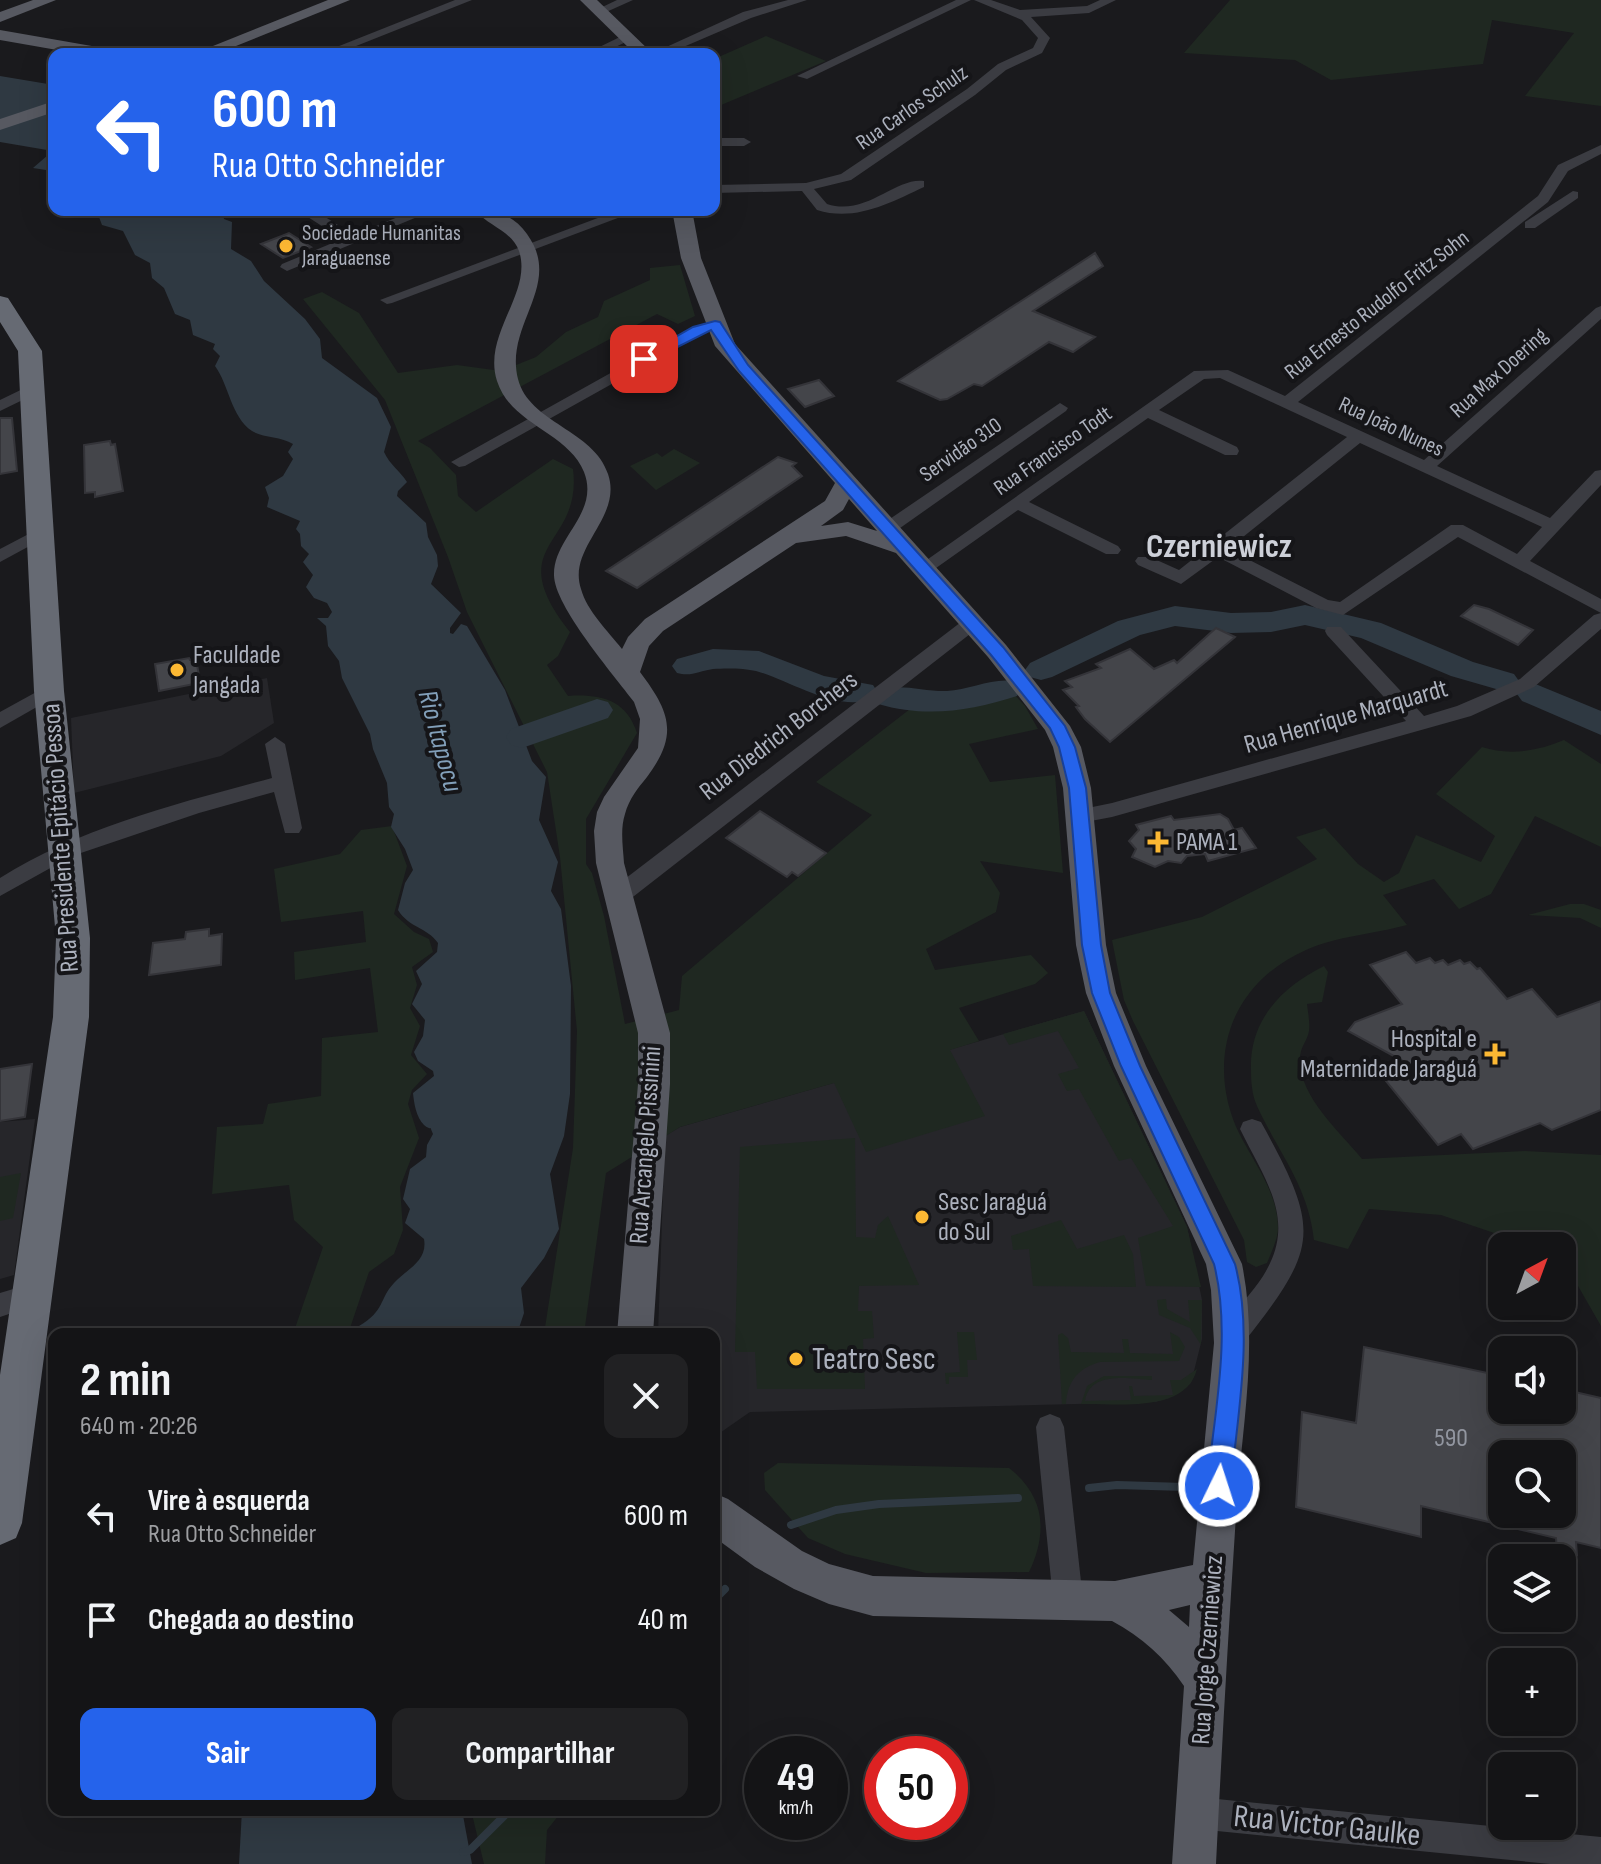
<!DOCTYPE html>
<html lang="pt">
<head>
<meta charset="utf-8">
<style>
	body { margin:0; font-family:"Sofia Sans Condensed",sans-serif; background:#212123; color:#f1f3f6; height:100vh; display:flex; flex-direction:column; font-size:30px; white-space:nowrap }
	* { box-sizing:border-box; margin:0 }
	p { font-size:26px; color:#9d9ea1 }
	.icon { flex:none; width:44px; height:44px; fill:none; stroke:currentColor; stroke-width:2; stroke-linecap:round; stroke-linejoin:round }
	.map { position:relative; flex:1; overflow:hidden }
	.panel { position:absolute; left:48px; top:1328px; width:672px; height:488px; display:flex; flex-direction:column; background:#141416; border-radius:16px; box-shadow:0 8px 32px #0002,0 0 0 2px #333335 }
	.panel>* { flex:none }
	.banner { position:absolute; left:48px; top:48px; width:672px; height:168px; border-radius:16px; box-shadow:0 8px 32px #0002,0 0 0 2px #333335; background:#2563eb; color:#fff; overflow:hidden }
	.needle { width:52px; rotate:41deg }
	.tools { position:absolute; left:1488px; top:1232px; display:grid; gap:16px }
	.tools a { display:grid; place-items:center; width:88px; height:88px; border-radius:16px; background:#141416; box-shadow:0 8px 32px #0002,0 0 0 2px #333335; font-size:40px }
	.speed { position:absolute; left:744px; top:1736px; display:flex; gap:16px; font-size:40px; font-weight:700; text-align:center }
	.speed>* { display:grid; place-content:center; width:104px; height:104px; border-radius:50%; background:#141416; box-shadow:0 8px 32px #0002,0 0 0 2px #333335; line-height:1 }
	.speed small { font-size:20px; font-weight:400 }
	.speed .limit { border:12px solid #d22; background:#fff; color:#111 }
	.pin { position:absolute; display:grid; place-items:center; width:68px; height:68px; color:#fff; margin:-34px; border-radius:16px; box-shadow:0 4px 12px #0006 }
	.me { position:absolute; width:88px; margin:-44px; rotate:4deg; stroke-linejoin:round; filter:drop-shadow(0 0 6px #0008) }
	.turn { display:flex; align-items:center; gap:28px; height:168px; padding:0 32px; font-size:36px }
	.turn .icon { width:104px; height:104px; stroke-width:2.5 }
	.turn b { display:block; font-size:56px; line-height:68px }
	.round { display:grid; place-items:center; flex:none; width:84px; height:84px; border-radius:16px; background:#212123 }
	.headline { display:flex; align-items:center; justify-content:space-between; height:136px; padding:0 32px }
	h1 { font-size:48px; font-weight:700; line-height:60px }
	.button { display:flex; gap:16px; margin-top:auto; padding:16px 32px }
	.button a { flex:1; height:92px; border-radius:16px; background:#2563eb; color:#fff; font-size:32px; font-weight:700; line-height:92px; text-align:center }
	.button a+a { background:#212123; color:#f1f3f6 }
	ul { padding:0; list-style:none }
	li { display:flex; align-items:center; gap:24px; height:104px; padding:0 32px }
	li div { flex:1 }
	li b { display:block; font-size:30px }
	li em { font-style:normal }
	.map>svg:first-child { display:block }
</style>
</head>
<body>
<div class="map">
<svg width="1601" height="1864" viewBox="0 0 1601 1864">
	<rect width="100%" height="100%" fill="#1a1a1d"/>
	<g fill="#26262a">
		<polygon points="267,678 274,723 221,756 74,793 71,718"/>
		<polygon points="1084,1011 1187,1227 1202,1300 1202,1339 1191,1383 1169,1398 1155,1402 750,1412 714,1437 714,1334 658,1334 665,1136 680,1127"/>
		<polygon points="35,1119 14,1275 0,1279 0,1122"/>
	</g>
	<g fill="#1f2821">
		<polygon points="1230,0 1601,0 1601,106 1525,96 1574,33 1492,20 1483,64 1331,80 1295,60 1184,53"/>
		<polygon points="766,36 826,61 714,108 714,59"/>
		<path d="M680,265L695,316L678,324L657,314L418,441L430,448L456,475L458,496L476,512L553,459L573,469C583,548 499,542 570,632L558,656L547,665L568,696C600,694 626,699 637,733L586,819V864L592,873L604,916L625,1024L679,1010L682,976L872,815L816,782L910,709L893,698L906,689C945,700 965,695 1002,681L1025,706L1038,729L969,744L990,782L1055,775L1063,873L980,861L1000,893L996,912L926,949L935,970L1031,955L1048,973L1035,984L959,1008L979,1041L950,1050L985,1116L866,1152L834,1083L680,1127L606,1173L584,1334H544L573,1148L577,1031L560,857L547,772L467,612L448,557L385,400L303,299L322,292L359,313L398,373L457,365L501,371L536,357L566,332L598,317L604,301L650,280V268Z"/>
		<polygon points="674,449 700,463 656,490 630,466 657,453 662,457"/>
		<path d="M1564,740L1601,764V847L1535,816L1491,894L1459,909L1434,879L1383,895L1407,925C1374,934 1337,936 1306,950C1277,963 1254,982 1239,1009C1218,1047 1220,1094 1239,1133C1254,1163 1278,1193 1278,1228C1278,1239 1271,1253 1267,1263L1256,1267L1247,1262L1244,1240L1133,1021L1124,1000L1112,940L1202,917L1317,859L1296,837L1325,828L1358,864L1384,882L1399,873L1416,835L1481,862L1495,836L1436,794L1482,747C1509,756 1538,751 1564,740Z"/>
		<polygon points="392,826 407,866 394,914 414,932 429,939 433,952 412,967 417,985 410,1008 420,1026 411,1055 427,1074 412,1090 408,1104 419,1138 400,1187 403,1230 394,1254 369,1272 348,1334 293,1334 323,1247 294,1220 289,1185 212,1194 217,1127 263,1124 268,1104 321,1096 322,1038 378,1032 370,968 295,980 294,952 366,942 363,911 281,922 274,869 340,854 361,830"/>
		<polygon points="1570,904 1584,904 1601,910 1601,928 1580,918 1528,915"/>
		<path d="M1324,966L1328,972L1322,1002L1307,1004C1308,1013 1311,1027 1308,1035C1305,1044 1300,1048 1300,1059C1299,1097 1340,1132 1362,1159L1525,1151L1601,1155V1326L1562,1258V1246H1533L1441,1215L1369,1209L1348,1249L1314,1240C1308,1185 1279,1154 1257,1106C1252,1095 1251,1082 1251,1070C1249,1020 1282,987 1324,966Z"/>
		<polygon points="1084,1011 1187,1227 1201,1287 1146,1286 1138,1238 1173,1226 1131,1158 1119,1161 1079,1089 1067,1091 1058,1074 1079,1068 1058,1031 1009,1045 1003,1034"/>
		<polygon points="855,1138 856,1237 875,1238 878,1225 888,1216 919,1285 859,1286 858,1311 872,1311 874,1338 863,1339 865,1389 757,1389 755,1352 735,1352 740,1147"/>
		<polygon points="21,1173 13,1218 0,1221 0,1177"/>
		<polygon points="1061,1220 1077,1249 1124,1235 1133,1254 1136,1287 1033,1286 1029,1249 1013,1250 1011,1236"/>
		<polygon points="1166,1299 1167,1309 1190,1322 1188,1300 1202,1300 1201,1345 1190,1328 1159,1315 1157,1300"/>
		<polygon points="957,1332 974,1332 977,1360 967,1360 968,1377 949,1377 949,1384 946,1384 945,1373 960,1372"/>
		<path d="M1170,1332L1179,1337L1185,1347L1179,1361L1100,1362C1078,1368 1067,1382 1066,1404H1062L1058,1335L1062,1333L1068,1338L1071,1352L1124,1353L1122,1339H1128L1130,1353L1173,1354Z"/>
		<path d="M1197,1369C1186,1414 1116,1403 1081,1404L1087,1386L1104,1376H1152V1380C1130,1379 1090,1370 1085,1401L1131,1400L1129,1386H1132L1134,1396L1173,1395L1170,1380H1181Z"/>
		<path d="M778,1463L1009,1468C1045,1496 1048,1532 1029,1572L926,1573L845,1554L808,1538L765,1490L764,1473Z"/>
		<polygon points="471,1810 563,1810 547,1830 545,1864 484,1864"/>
	</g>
	<g fill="#2f3942">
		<polygon points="0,76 54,85 54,177 46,170 33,168 48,155 47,150 0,142"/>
		<path d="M80,210H212L223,215L224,219L232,222L231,249L251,261L264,281L305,319L320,339L322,358L377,398L391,427L384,452C390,465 400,471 407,482L398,491L397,496L426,523L428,537L437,555L438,566L431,584L461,613L450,628V633L453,634L461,624L467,626L505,690L532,761L546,777L539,820L558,862L551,891L561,909L571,986L570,1094L564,1136L550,1174L559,1229L544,1258L521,1288L524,1313L517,1334H359V1326C385,1311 379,1299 394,1283C407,1269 428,1261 424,1239L405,1223L410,1209L403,1199L410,1169L426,1157L427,1145L433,1134C428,1122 434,1133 424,1125C416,1117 414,1103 413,1093L434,1076L433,1071L418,1061L414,1052L423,1036L425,1020L412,1004L422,984L416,971L437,952L438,943C427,927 409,928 398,910L405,883L413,870L405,849L391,827L394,814L389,807L387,783L373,749L370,734L342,678L339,661L328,646L326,626L317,618H328L332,612L327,603L314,598L306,587L313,575L303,562L309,554L301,546L300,534L296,529L300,521L267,507L269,498L265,487L283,476L293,459L288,452L293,444C281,436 263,438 252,431C231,417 229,385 215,366L220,356L213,349L215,344L193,335L190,320L175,314L164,288L152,278L150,263L135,255L123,231L102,225L99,217Z"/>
		<polygon points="242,1810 462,1810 472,1864 239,1864"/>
	</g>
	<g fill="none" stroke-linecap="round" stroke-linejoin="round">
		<g stroke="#2f3942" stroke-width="8">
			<polyline points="1089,1488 1117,1485 1185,1487"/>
			<polyline points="791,1525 836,1510 879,1504 1018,1498"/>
			<polyline points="714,1600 725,1589"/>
			<polyline points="463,1852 470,1850 510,1810"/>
		</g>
		<g fill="#2f3942" fill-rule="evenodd">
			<polygon points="1305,605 1381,623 1473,662 1514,674 1519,681 1514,688 1503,691 1451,676 1361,638 1305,625 1271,632 1231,633 1175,626 1140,635 1052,677 1041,680 1030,677 1025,670 1030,663 1118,621 1175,606 1231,613 1271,612"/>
			<path d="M713,649L759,651L824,676L873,685L877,691C897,682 925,692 947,691C970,690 996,676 1017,682L1022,689L1017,696C971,711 926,718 878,704L874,698C839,714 789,680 756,671C744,668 725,668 713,669C699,671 691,677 677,673L672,666L677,659Z"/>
			<polygon points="1533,683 1601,711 1601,735 1522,701 1517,694 1522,687"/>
			<polygon points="597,699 608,702 613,710 608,718 522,748 511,745 506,737 511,729"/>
		</g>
	</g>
	<g fill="#44454a" stroke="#343439" stroke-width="2" fill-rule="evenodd">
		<polygon points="289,233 311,247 283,258 261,244"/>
		<polygon points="1095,253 1103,266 1033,311 1095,337 1073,352 1049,342 982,386 974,384 947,399 940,400 898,381"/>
		<polygon points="819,380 834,396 805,407 788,389"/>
		<polygon points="0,418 12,418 17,471 0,474"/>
		<polygon points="110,441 111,445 115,444 123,491 95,497 95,492 85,493 84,445"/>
		<polygon points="778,457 796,463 792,466 802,476 637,588 606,571"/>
		<polygon points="1474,605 1489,609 1533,630 1518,645 1461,616"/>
		<polygon points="1216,628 1235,637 1110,742 1085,719 1076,707 1079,706 1063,690 1072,687 1065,681 1101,668 1096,664 1130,649 1154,669 1174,660 1177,663"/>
		<polygon points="189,658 190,660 196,659 199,676 192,677 194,684 159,691 155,664"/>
		<polygon points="760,811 796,834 826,853 798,876 792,872 787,877 726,838"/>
		<polygon points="1220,814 1228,819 1234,830 1242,828 1256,848 1208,861 1205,854 1187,856 1181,863 1168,861 1155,867 1132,857 1136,849 1129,841 1139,830 1136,825 1171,816 1174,820"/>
		<polygon points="209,929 209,936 222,934 221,965 149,975 153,943 185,939 186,932"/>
		<polygon points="1406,952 1416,963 1430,958 1435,963 1443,960 1448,965 1460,960 1464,964 1470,962 1477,969 1480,968 1507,999 1532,989 1557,1017 1601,1001 1601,1110 1552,1130 1540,1123 1473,1149 1461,1134 1438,1145 1377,1070 1401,1060 1348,1031 1355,1022 1402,1004 1370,965"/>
		<polygon points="32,1064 25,1117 0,1121 0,1069"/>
		<path d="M1364,1347L1502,1376V1410H1562V1389L1601,1398V1548L1576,1542L1577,1555L1557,1551L1556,1538L1421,1506V1537L1296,1507L1302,1412L1356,1423ZM1502,1454H1562V1514H1502Z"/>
	</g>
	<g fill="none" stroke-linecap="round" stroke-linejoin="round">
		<g fill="#3b3c42" fill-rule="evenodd">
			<polygon points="455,0 472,0 336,54 319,54"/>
			<polygon points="617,0 633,0 604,13 594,11"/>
			<polygon points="788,0 807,0 751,18 667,54 651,54 743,12"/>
			<polygon points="956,0 971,0 807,79 797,76"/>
			<path d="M974,0H991L1020,10L1087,6L1100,0H1116L1089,13L1031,17L1050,38L1042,53L1006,70L975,95L851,180L814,189L827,204C866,217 895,177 924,181V187C890,203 855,222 817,210L802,191L714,193V185L806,183L841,174L967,89L998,64L1033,48L1038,38L1022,20Z"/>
			<polygon points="624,35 634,38 601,54 585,54"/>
			<polygon points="714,138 744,138 751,142 744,146 714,146"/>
			<path d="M1601,145V154L1568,171L1548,202L1298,402L1424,460L1596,308L1601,306V319L1437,466L1550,518L1595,471L1601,470V485L1530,561L1601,599V613L1458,537L1343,615L1316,608L1218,557L1181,584L1138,565L1135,561L1138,557H1150L1179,570L1347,437L1220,378L1204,379L1159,410L1237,447L1239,451L1237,455H1225L1148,418L1029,502L1118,546L1121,550L1118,554H1106L1018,510L929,573H917L914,569L1194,371L1228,370L1285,396L1538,196L1558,165ZM1360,443L1542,527L1517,554L1463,525H1451L1340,602L1328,600L1228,549Z"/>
			<polygon points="1573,191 1578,192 1578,198 1535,228 1525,228 1525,222"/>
			<polygon points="297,210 314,210 354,235 415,210 434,210 287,271 280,267 282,264 342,239"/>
			<polygon points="619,210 639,210 392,303 387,304 380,300"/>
			<polygon points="715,320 723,325 703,333 465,466 459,467 451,462 693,327"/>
			<polygon points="33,384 39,386 39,392 0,411 0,400"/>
			<polygon points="1060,403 1068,408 1066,411 893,533 881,533 878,529 881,525"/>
			<polygon points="42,527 51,532 48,536 0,562 0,549"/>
			<polygon points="1601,613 1601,629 1534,687 1471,716 1112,817 1080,823 1073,821 1070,816 1073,811 1112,803 1406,721 1327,635 1325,631 1327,627 1341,627 1424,716 1457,706 1520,679 1594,615"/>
			<polygon points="972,617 979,619 981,623 979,627 629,900 613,900 610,894 613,888 965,619"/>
			<polygon points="49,685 59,691 56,696 0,728 0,712"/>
			<path d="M275,737L285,744L302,828L299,833H285L274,792L199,813L72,856L0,896V878C81,827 180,803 272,778L265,744Z"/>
			<path d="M1252,1119L1261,1122C1322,1232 1319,1247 1241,1346L1232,1349L1223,1346L1219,1337C1228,1317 1246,1300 1259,1282C1300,1224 1267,1184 1240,1129L1243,1122Z"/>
			<polygon points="30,1284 39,1288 43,1296 39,1304 0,1317 0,1293"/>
			<polygon points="1050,1414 1060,1418 1064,1427 1083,1600 1078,1610 1068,1615 1058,1610 1053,1600 1036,1427 1040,1418"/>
			<polygon points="1197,1797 1601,1837 1601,1864 1550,1864 1197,1829 1186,1824 1181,1813 1186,1802"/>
		</g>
		<g fill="#575961" fill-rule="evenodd">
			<polygon points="33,0 56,0 0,22 0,12"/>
			<polygon points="328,0 350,0 216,54 193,54"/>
			<polygon points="580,0 597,0 653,54 635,54"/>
			<polygon points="0,30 109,49 117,54 80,54 0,40"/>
			<polygon points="54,101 54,112 0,130 0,119"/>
			<path d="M475,210C498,210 514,216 527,234C564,285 504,324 518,379C529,423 594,430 608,474C623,518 567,547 581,589C587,611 608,631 622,649L628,637L645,619L825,501L835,483L715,346L681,258L672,210H692L701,258L735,344L1006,645L1070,726L1081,747L1091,788L1106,945L1116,993L1146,1066L1242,1264C1258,1343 1243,1421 1237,1500C1229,1622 1222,1742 1216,1864H1172L1184,1686C1165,1658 1142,1637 1112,1621L873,1616L829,1604L794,1589L755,1567L714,1537V1493L728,1499L802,1551L829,1564L873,1576L1115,1581L1193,1565L1214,1343L1211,1290L1206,1264L1114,1066L1086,993L1076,945L1063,788L1053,747L1045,730L988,657L896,553L846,536L796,543L663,631L649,646L640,672C670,712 679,734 647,777C638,788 629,799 625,814C620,829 623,847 624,863L670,1033V1084L653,1334H617L638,1084V1033L596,863L594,831L597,812L604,797L638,748L640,719L634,702C614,675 553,605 554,574C554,537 600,513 584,472C568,432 511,425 497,381C482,334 533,293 519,251C512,231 488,226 475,210ZM849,499L877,531L848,522L821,526L843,510ZM1190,1605L1189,1627L1169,1610Z"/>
		</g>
		<polygon fill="#666a73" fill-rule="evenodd" points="0,296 8,298 42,351 64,691 90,938 89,1017 22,1523 16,1538 0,1545 0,1375 53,1017 56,938 34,691 18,351 0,322"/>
	</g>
	<path fill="#2563eb" stroke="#184099" stroke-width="2" d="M715,321L720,322L748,365L1003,647L1065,726L1075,747L1086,788L1101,945L1110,993L1140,1066L1235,1264C1254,1335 1237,1415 1231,1486L1227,1494L1219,1498L1211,1494L1207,1486C1214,1415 1232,1335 1214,1264L1121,1066L1092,993L1082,945L1069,788L1059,747L1050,728L991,655L739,371L711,330L648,362L637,359L693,327Z"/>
	<g fill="#fcb833" stroke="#151518" stroke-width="3">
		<circle cx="286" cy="246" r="8"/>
		<circle cx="177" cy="670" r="8"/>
		<path d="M1154 830h8v8h8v8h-8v8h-8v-8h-8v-8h8z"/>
		<path d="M1491 1042h8v8h8v8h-8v8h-8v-8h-8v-8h8z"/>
		<circle cx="922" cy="1217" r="8"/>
		<circle cx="796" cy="1359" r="8"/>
	</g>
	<g text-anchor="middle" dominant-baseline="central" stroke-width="8" stroke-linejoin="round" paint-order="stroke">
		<g font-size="22" fill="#acb1bd" stroke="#151518">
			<text transform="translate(912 108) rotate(-35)">Rua Carlos Schulz</text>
			<text transform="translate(1377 305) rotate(-38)">Rua Ernesto Rudolfo Fritz Sohn</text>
			<text transform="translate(1499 373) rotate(-42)">Rua Max Doering</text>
			<text transform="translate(1391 427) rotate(25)">Rua João Nunes</text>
			<text transform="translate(961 450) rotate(-35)">Servidão 310</text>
			<text transform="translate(1053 451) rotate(-35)">Rua Francisco Todt</text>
		</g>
		<g font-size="22" fill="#acb1bd" stroke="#151518" text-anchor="start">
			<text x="302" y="233">Sociedade Humanitas<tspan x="302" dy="25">Jaraguaense</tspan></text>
		</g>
		<g font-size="26" fill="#acb1bd" stroke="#151518" text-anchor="start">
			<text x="193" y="655">Faculdade<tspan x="193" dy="30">Jangada</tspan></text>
			<text x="1176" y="842">PAMA 1</text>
			<text x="1477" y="1039" text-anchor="end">Hospital e<tspan x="1477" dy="30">Maternidade Jaraguá</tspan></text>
			<text x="938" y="1202">Sesc Jaraguá<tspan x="938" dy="30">do Sul</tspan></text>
		</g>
		<g font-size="26" fill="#acb1bd" stroke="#151518">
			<text transform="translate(1346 717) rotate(-16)">Rua Henrique Marquardt</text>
			<text transform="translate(779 736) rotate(-38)">Rua Diedrich Borchers</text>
			<text transform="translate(61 838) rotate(-94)">Rua Presidente Epitácio Pessoa</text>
			<text transform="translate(646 1145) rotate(-86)">Rua Arcangelo Pissinini</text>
			<text transform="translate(1208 1650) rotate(-86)">Rua Jorge Czerniewicz</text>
		</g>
		<g font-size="26" fill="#9296a0">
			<text x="1451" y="1438">590</text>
		</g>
		<g font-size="28" font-style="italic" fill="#829fb9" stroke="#151518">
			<text transform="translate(440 741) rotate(75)">Rio Itapocu</text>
		</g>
		<g font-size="32" fill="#acb1bd" stroke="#151518" text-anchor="start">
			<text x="812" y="1359">Teatro Sesc</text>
		</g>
		<g font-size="32" fill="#acb1bd" stroke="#151518">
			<text transform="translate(1327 1826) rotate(6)">Rua Victor Gaulke</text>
		</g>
		<g font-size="34" font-weight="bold" fill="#cdd0d8" stroke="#151518">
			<text x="1219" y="546">Czerniewicz</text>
		</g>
	</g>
</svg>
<div class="tools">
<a><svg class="needle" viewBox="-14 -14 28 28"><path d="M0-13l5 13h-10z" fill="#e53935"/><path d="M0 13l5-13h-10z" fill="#9d9ea1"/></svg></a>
<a><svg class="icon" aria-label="sound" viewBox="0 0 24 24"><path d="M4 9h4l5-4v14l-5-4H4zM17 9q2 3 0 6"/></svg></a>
<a><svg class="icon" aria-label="search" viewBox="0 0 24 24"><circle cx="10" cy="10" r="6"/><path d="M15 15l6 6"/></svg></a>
<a><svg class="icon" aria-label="layers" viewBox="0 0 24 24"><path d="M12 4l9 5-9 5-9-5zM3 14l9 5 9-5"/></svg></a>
<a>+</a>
<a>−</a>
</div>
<div class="speed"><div>49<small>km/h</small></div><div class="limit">50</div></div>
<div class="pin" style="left:644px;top:359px;background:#d93025"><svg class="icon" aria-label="arrive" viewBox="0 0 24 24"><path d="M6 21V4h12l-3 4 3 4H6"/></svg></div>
<svg class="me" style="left:1219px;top:1486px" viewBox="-20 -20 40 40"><circle r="17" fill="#2563eb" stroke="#fff" stroke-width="3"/><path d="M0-11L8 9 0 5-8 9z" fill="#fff"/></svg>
<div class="banner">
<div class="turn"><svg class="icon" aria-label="left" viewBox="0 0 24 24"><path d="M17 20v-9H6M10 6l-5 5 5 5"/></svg><div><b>600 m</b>Rua Otto Schneider</div></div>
</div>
<section class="panel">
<div class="headline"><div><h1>2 min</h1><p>640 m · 20:26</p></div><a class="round"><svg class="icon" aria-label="close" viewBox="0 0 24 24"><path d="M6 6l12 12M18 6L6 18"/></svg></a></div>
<ul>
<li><svg class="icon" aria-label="left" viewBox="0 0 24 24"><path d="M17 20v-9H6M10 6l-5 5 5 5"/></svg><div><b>Vire à esquerda</b><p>Rua Otto Schneider</p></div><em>600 m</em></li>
<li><svg class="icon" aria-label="arrive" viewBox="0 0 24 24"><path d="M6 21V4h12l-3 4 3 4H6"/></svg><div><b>Chegada ao destino</b></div><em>40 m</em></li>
</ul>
<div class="button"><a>Sair</a><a>Compartilhar</a></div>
</section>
</div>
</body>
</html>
